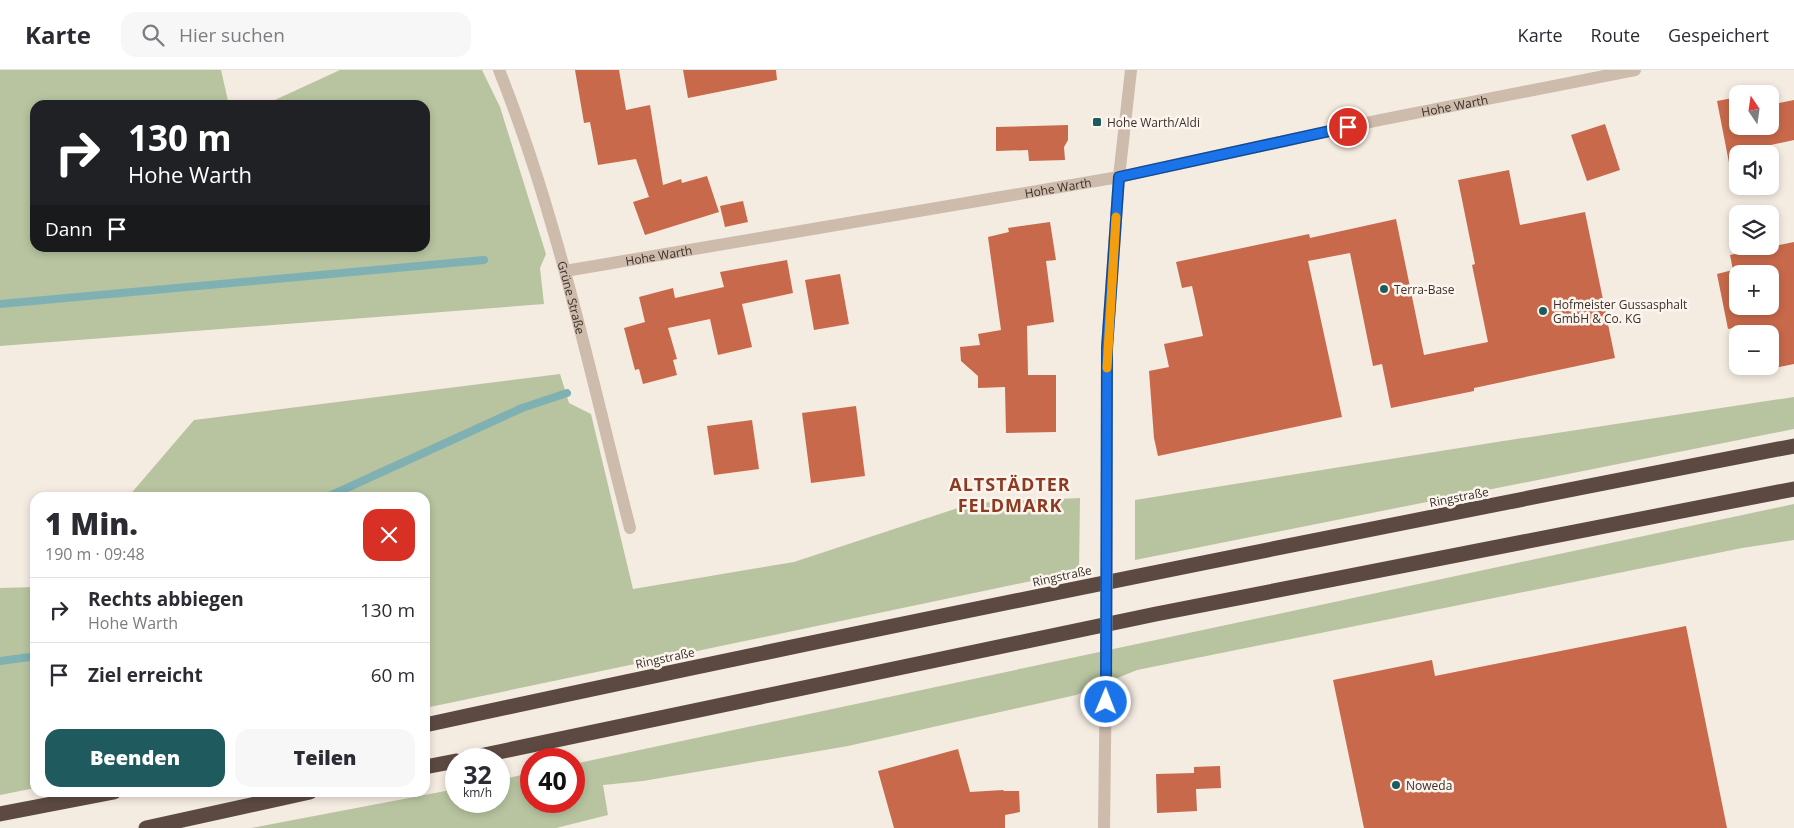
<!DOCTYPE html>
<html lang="de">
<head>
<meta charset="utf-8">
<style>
	body { margin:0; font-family:"Open Sans",sans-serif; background:#f7f7f7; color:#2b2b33; height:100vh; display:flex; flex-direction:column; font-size:19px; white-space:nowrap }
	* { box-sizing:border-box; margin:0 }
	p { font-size:16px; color:#7c7c81 }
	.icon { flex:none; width:28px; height:28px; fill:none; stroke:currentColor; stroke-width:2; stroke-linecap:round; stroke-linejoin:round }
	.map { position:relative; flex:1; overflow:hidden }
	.drawer { position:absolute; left:30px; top:422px; width:400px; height:305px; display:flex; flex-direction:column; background:#fff; border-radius:15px; box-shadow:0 2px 8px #0003 }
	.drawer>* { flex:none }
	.guide { position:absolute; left:30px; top:30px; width:400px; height:152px; border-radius:15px; box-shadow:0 2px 8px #0003; background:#202124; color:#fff; overflow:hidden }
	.needle { width:32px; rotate:347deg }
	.fabs { position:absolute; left:1729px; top:15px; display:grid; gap:10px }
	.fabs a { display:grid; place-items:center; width:50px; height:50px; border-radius:10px; background:#fff; box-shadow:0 2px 8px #0003; font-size:25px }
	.speed { position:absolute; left:445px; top:678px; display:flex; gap:10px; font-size:25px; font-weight:700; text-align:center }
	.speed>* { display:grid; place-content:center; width:65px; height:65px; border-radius:50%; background:#fff; box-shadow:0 2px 8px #0003; line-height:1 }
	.speed small { font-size:12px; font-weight:400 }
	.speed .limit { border:8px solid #d22; background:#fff; color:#111 }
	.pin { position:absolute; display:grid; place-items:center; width:42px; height:42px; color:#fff; margin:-21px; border:2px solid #fff; border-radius:50%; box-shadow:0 1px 5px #0007 }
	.me { position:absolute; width:55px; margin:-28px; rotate:1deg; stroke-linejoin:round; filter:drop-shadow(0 0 4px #0008) }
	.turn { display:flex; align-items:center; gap:18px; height:105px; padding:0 15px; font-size:22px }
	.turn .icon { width:65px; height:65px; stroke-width:2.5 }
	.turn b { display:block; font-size:35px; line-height:42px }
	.then { display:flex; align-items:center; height:48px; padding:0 15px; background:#0003; gap:10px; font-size:19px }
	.round { display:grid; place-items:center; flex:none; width:52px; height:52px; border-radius:15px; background:#f7f7f7 }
	.headline { display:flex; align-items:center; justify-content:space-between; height:85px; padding:0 15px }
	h1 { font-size:30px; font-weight:800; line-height:38px }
	.button { display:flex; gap:10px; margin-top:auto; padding:10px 15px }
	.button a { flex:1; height:58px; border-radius:15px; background:#1f5a5e; color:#fff; font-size:20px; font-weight:800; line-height:58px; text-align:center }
	.button a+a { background:#f7f7f7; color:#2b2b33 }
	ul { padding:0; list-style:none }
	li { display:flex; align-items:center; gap:15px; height:65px; padding:0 15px; border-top:1px solid #e1e1e2 }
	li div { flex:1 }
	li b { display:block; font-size:19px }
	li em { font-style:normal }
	header { display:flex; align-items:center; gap:30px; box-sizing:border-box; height:70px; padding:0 25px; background:#fff; border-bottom:1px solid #e1e1e2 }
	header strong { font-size:24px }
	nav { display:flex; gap:28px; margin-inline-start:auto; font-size:18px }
	.search { width:350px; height:45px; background:#f7f7f7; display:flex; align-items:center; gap:12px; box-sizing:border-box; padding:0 18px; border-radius:15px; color:#7c7c81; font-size:19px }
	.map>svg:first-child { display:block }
</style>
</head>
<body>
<header>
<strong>Karte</strong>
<div class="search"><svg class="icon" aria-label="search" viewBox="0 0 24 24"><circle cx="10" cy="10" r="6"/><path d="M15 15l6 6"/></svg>Hier suchen</div>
<nav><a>Karte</a><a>Route</a><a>Gespeichert</a></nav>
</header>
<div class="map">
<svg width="1794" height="758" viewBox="0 0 1794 758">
	<rect width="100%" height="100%" fill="#f4ebe1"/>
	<g fill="#b8c4a0">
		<polygon points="0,0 221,0 229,35 35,35 35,178 425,178 425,35 264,35 340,0 482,0 500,37 546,184 540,198 544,234 0,276"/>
		<polygon points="560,304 569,333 591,344 633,519 794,492 973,433 1080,428 1079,501 425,638 425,428 128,427 194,350"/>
		<polygon points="1794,327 1794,359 1135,490 1135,430 1497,372"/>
		<polygon points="1794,434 1794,470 1742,478 1137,600 1076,625 848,676 643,711 603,715 608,745 556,758 251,758 456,719 456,731 499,731 499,710 531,703 531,731 574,731 574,694"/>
		<polygon points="35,517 35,718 0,725 0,518"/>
	</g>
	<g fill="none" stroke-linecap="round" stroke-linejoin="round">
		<g stroke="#7fb0b2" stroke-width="8">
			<polyline points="0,234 484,190"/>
			<polyline points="325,428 522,338 567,323"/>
			<polyline points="0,591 30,587 35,584"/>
		</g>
	</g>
	<g fill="#c8694b" fill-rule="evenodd">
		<polygon points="575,0 619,0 626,40 650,35 663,115 681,109 682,113 707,106 719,142 645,165 633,132 649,127 636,89 598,95 590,52 584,53"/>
		<polygon points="683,0 776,0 777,10 688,28"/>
		<polygon points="1738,27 1738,56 1770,56 1770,35 1794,30 1794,70 1766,76 1768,84 1738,84 1738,107 1732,108 1717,31"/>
		<polygon points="1605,54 1620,100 1587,111 1571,65"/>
		<polygon points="1068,55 1068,70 1064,77 1065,90 1029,91 1028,80 996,81 996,57"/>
		<polygon points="1509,100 1520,155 1585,142 1615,288 1474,318 1474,321 1391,338 1382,294 1373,296 1350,183 1308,191 1342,347 1158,386 1154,368 1149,301 1169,297 1164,274 1203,266 1192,216 1182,218 1176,192 1309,164 1310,168 1396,149 1424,285 1488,272 1472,195 1475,194 1458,110"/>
		<polygon points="743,131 748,152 725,157 720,136"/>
		<polygon points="1050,152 1056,190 1046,191 1054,252 1027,256 1028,305 1056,305 1056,362 1006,363 1005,317 978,318 978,306 961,291 960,277 980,275 978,264 1001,260 988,167 1009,162 1008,158"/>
		<path d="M1794,172V294L1754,302L1753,296H1770V264H1738V268L1735,269L1733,258L1728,259L1717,204L1733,200L1730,185ZM1738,204H1770V236H1738Z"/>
		<polygon points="787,190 793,223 742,234 752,277 718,285 710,249 668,258 677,289 673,290 677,305 643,314 639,299 635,300 624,258 645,252 639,227 673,218 675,228 724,217 720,202"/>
		<polygon points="840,204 849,254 814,260 805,210"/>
		<polygon points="856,336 865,406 811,413 802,343"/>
		<polygon points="752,350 759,399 714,405 707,356"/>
		<polygon points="1686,556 1727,758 1364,758 1333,610 1432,590 1435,606"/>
		<polygon points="958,679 970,722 1003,720 1004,721 1019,721 1020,742 1005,745 1005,758 894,758 878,701"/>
		<polygon points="1220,696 1221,718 1196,719 1197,741 1157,743 1156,704 1194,703 1194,697"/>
	</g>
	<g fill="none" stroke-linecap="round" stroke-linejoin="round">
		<g stroke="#cdbbac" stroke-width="12">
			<path id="s1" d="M499,0C558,147 590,304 630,458"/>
			<path id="s2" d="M565,201L1119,107L1380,50L1635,0"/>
			<polyline points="1107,479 1107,278 1119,107 1131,0"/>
			<polyline points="1104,758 1106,597"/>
		</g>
		<g stroke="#5c4a42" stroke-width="15">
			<path d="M425,655C880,556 1337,465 1794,376"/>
			<polyline points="465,689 1156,544 1794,419"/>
			<polyline points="425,697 456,691"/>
			<polyline points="0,744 114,722"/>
			<polyline points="146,758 310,722"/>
		</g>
		<polyline stroke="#cdbbac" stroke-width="12" points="1106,597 1107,479"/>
	</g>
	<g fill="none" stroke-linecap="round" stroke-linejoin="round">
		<g stroke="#114b97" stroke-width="12">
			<polyline id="route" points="1106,632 1107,278 1119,107 1348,57"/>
		</g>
		<use href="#route" stroke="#1a73e8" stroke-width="9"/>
		<polyline stroke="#f59e0b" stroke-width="9" points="1107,298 1116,147"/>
	</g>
	<g fill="#1f5a5e" stroke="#fbf5ee" stroke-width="2">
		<rect x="1092" y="47" width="10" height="10" rx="2.5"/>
		<circle cx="1384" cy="219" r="5"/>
		<circle cx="1543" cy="241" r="5"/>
		<circle cx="1396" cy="715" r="5"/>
	</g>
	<g text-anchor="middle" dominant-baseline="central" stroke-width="5" stroke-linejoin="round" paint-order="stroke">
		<g font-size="12" fill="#3b302b" stroke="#fbf5ee">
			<text stroke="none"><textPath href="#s2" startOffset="905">Hohe Warth</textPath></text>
			<text stroke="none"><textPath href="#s2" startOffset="500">Hohe Warth</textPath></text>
			<text stroke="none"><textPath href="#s2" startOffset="95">Hohe Warth</textPath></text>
			<text stroke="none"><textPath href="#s1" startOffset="239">Grüne Straße</textPath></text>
			<text transform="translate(1459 427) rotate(-11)">Ringstraße</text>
			<text transform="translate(1062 506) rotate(-12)">Ringstraße</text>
			<text transform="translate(665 588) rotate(-12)">Ringstraße</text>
		</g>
		<g font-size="12" fill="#3b302b" stroke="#fbf5ee" text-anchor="start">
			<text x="1107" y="52">Hohe Warth/Aldi</text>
			<text x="1394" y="219">Terra-Base</text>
			<text x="1553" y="234">Hofmeister Gussasphalt<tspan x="1553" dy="14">GmbH &amp; Co. KG</tspan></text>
			<text x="1406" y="715">Noweda</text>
		</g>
		<g font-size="18" font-weight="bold" letter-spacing="1" fill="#8c3b22" stroke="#fbf5ee">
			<text x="1010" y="414">ALTSTÄDTER<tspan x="1010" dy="21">FELDMARK</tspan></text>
		</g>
	</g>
</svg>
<div class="fabs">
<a><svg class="needle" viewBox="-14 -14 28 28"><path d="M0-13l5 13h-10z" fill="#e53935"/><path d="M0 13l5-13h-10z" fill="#7c7c81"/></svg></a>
<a><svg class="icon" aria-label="sound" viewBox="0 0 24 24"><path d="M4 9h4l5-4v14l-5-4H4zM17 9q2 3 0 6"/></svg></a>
<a><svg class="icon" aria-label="layers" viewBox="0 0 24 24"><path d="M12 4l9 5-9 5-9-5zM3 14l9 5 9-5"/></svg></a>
<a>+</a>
<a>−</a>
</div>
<div class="speed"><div>32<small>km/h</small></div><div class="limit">40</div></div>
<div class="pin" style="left:1348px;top:57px;background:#d93025"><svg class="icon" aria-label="arrive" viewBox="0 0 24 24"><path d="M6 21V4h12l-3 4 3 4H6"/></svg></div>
<svg class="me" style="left:1106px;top:632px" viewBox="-20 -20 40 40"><circle r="17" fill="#1a73e8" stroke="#fff" stroke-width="3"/><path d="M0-11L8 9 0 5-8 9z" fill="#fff"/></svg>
<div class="guide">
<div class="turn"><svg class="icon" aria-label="right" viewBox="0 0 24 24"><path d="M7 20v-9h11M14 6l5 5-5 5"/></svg><div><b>130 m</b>Hohe Warth</div></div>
<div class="then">Dann<svg class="icon" aria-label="arrive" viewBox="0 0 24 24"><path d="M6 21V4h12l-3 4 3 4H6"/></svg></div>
</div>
<section class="drawer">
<div class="headline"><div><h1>1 Min.</h1><p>190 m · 09:48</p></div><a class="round" style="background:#d93025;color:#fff"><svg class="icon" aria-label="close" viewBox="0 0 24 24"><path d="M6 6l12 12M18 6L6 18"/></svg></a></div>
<ul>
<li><svg class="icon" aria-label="right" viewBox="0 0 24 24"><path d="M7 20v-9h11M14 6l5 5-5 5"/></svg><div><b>Rechts abbiegen</b><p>Hohe Warth</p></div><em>130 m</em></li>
<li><svg class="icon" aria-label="arrive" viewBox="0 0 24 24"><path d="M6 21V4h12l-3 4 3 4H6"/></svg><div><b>Ziel erreicht</b></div><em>60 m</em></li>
</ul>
<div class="button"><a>Beenden</a><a>Teilen</a></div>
</section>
</div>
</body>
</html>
